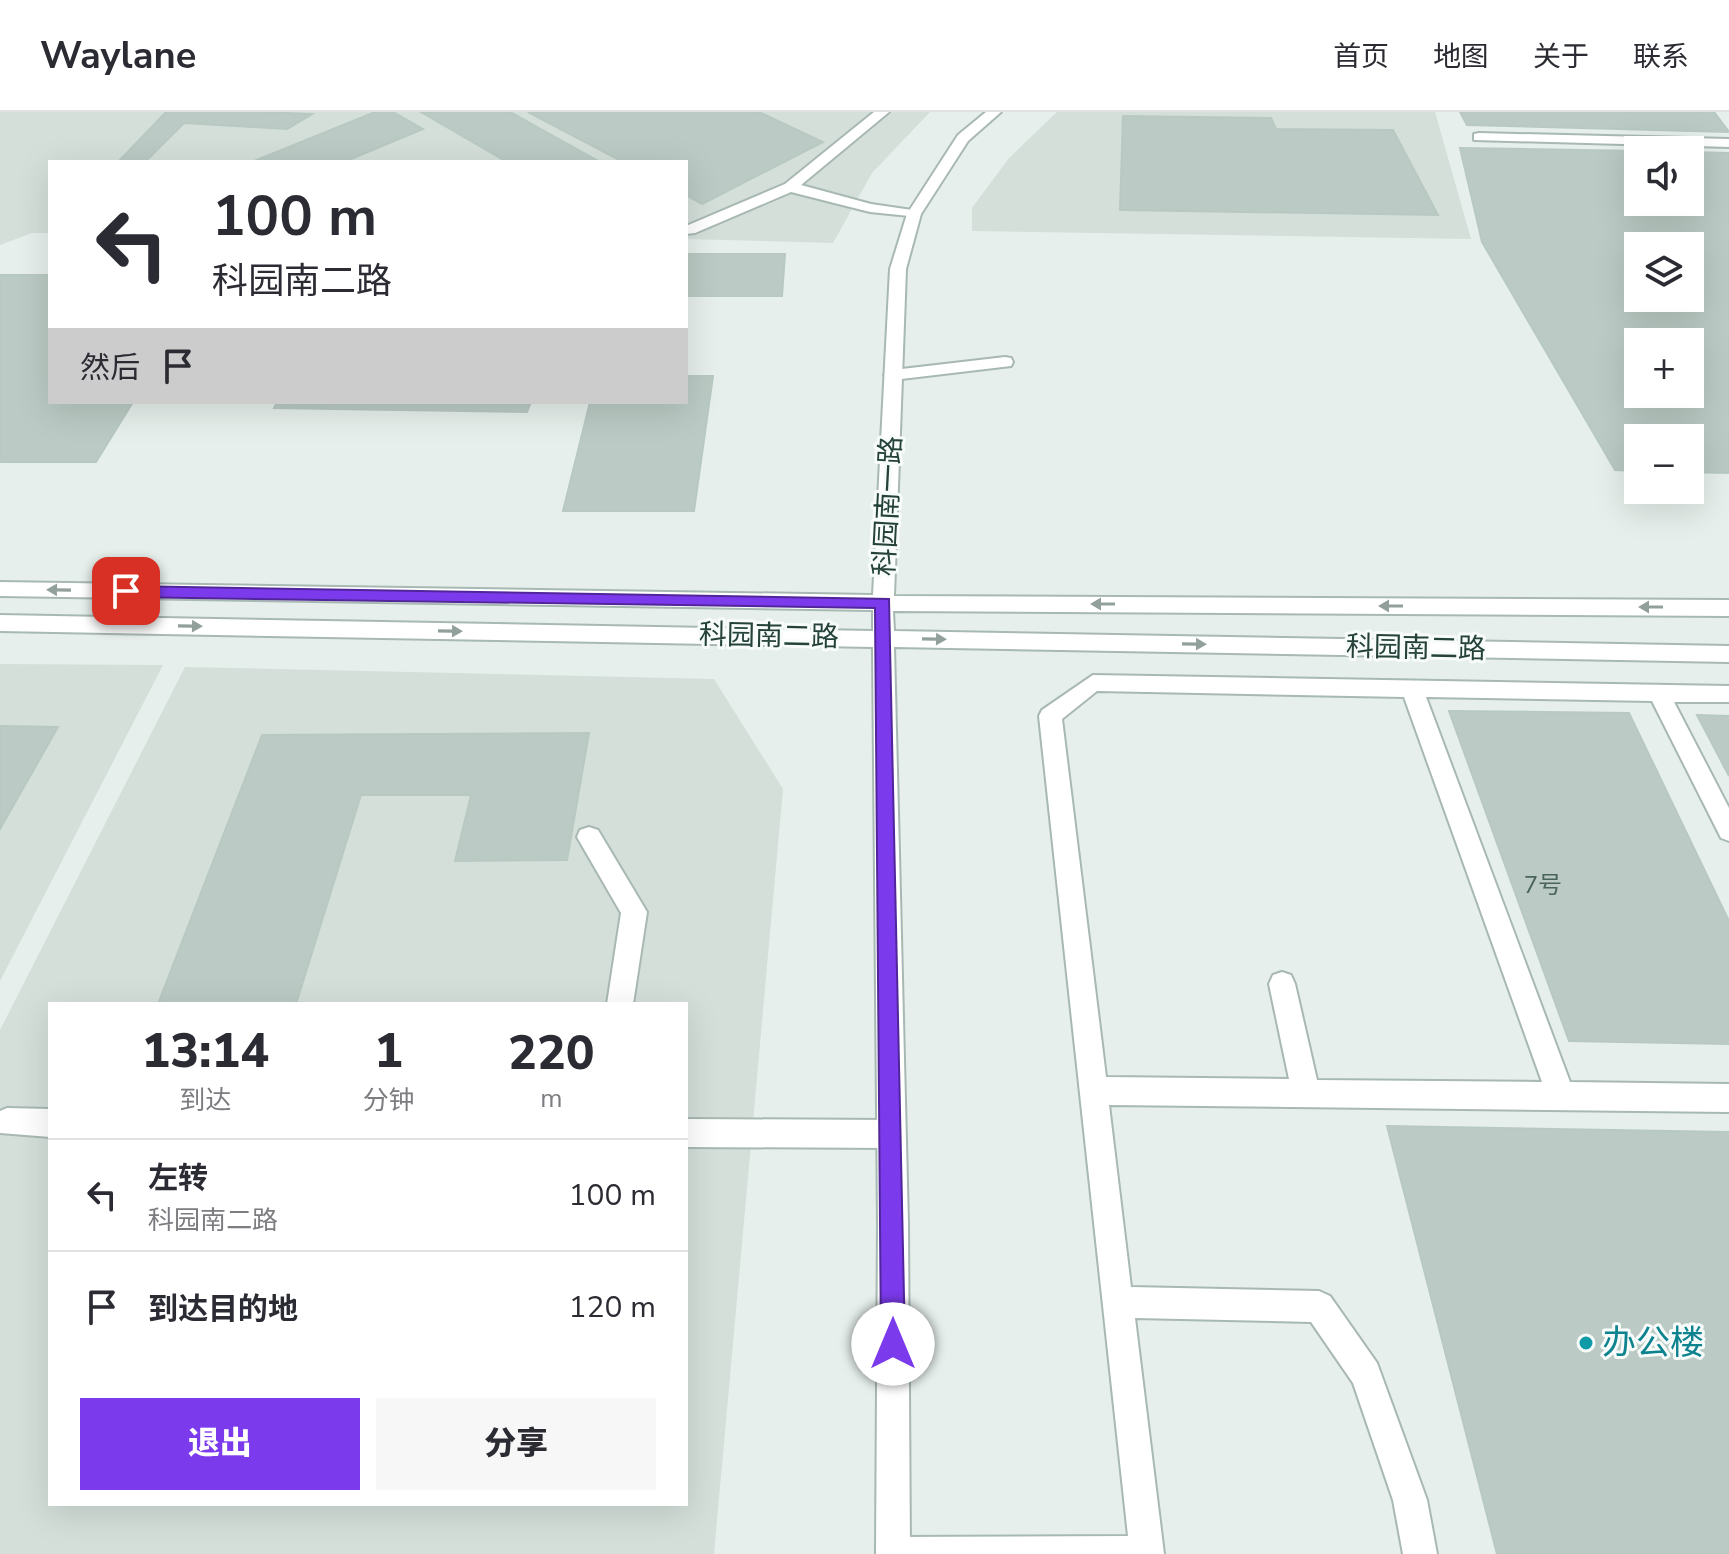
<!DOCTYPE html>
<html lang="zh">
<head>
<meta charset="utf-8">
<style>
	body { margin:0; font-family:"Nunito Sans","Noto Sans SC",sans-serif; background:#f7f7f7; color:#2b2b33; height:100vh; display:flex; flex-direction:column; font-size:30px; white-space:nowrap }
	* { box-sizing:border-box; margin:0 }
	p { font-size:26px; color:#7c7c81 }
	.icon { flex:none; width:44px; height:44px; fill:none; stroke:currentColor; stroke-width:2; stroke-linecap:round; stroke-linejoin:round }
	.map { position:relative; flex:1; overflow:hidden }
	.panel { position:absolute; left:48px; top:890px; width:640px; height:504px; display:flex; flex-direction:column; background:#fff; border-radius:0px; box-shadow:0 8px 32px #0002 }
	.panel>* { flex:none }
	.top-card { position:absolute; left:48px; top:48px; width:640px; height:244px; border-radius:0px; box-shadow:0 8px 32px #0002; background:#fff; color:#2b2b33; overflow:hidden }
	.controls { position:absolute; left:1624px; top:24px; display:grid; gap:16px }
	.controls a { display:grid; place-items:center; width:80px; height:80px; border-radius:0px; background:#fff; box-shadow:0 8px 32px #0002; font-size:40px }
	.pin { position:absolute; display:grid; place-items:center; width:68px; height:68px; color:#fff; margin:-34px; border-radius:16px; box-shadow:0 4px 12px #0006 }
	.me { position:absolute; width:88px; margin:-44px; rotate:0deg; stroke-linejoin:round; filter:drop-shadow(0 0 6px #0008) }
	.turn { display:flex; align-items:center; gap:28px; height:168px; padding:0 32px; font-size:36px }
	.turn .icon { width:104px; height:104px; stroke-width:2.5 }
	.turn b { display:block; font-size:56px; line-height:68px }
	.then { display:flex; align-items:center; height:76px; padding:0 32px; background:#0003; gap:16px; font-size:30px }
	.eta { display:flex; justify-content:space-evenly; align-items:center; height:136px; text-align:center }
	.eta b { font-size:48px; font-weight:800; line-height:56px }
	.cta { display:flex; gap:16px; margin-top:auto; padding:16px 32px }
	.cta a { flex:1; height:92px; border-radius:0px; background:#7c3aed; color:#fff; font-size:32px; font-weight:800; line-height:92px; text-align:center }
	.cta a+a { background:#f7f7f7; color:#2b2b33 }
	ul { padding:0; list-style:none }
	li { display:flex; align-items:center; gap:24px; height:112px; padding:0 32px; border-top:2px solid #e1e1e2 }
	li div { flex:1 }
	li b { display:block; font-size:30px }
	li em { font-style:normal }
	header { display:flex; align-items:center; gap:48px; box-sizing:border-box; height:112px; padding:0 40px; background:#fff; border-bottom:2px solid #e1e1e2 }
	header strong { font-size:38px }
	nav { display:flex; gap:44px; margin-inline-start:auto; font-size:28px }
	.map>svg:first-child { display:block }
</style>
</head>
<body>
<header>
<strong>Waylane</strong>
<nav><a>首页</a><a>地图</a><a>关于</a><a>联系</a></nav>
</header>
<div class="map">
<svg width="1729" height="1442" viewBox="0 0 1729 1442">
	<rect width="100%" height="100%" fill="#e6efeb"/>
	<g fill="#d4dfda" fill-rule="evenodd">
		<polygon points="0,0 930,0 872,61 833,131 686,127 686,50 50,50 50,121 32,121 0,133"/>
		<polygon points="1057,0 1435,0 1471,127 972,119 972,96 1009,46"/>
		<polygon points="0,552 163,553 0,869"/>
		<path d="M185,555L714,567L783,677L714,1442H0V918ZM50,892H686V1392H50Z"/>
	</g>
	<g fill="#bbcac4" stroke="#b8c9c2" stroke-width="2" fill-rule="evenodd">
		<polygon points="166,0 262,0 312,2 287,17 184,11 145,50 118,50"/>
		<polygon points="375,0 393,0 423,17 344,50 252,50"/>
		<polygon points="421,0 510,0 600,50 507,50"/>
		<polygon points="528,0 759,0 823,30 702,92 686,83 686,50 623,50"/>
		<polygon points="1460,0 1714,0 1729,20 1467,13"/>
		<polygon points="1123,4 1271,6 1276,17 1393,18 1438,103 1120,98"/>
		<path d="M1460,36L1638,39V90H1690V40L1729,41V361L1690,360V326H1638V359L1615,358L1482,130ZM1638,134H1690V186H1638ZM1638,230H1690V282H1638Z"/>
		<polygon points="686,142 785,142 782,184 686,184"/>
		<polygon points="0,163 50,163 50,290 133,290 96,350 0,350"/>
		<polygon points="686,264 713,264 694,399 563,399 590,290 686,290"/>
		<polygon points="277,290 531,290 527,300 274,296"/>
		<polygon points="1449,599 1629,601 1729,809 1729,932 1569,929"/>
		<polygon points="1697,603 1729,604 1729,664"/>
		<polygon points="0,614 58,615 0,717"/>
		<polygon points="589,621 567,748 455,749 471,683 361,683 296,892 158,892 262,623"/>
		<polygon points="1387,1014 1729,1020 1729,1442 1497,1442"/>
	</g>
	<g fill="none" stroke-linecap="round" stroke-linejoin="round">
		<g stroke="#a8b8b2" stroke-width="4">
			<g id="lane">
				<polygon points="874,0 889,0 801,73 871,92 919,99 919,105 870,100 791,80 695,121 686,122 686,114 785,72"/>
				<polygon points="1479,21 1729,27 1729,35 1474,28 1474,22"/>
				<polygon points="1005,245 1011,246 1013,250 1011,254 893,268 884,263 893,258"/>
				<path d="M1093,563L1729,574V590H1674L1729,696V729L1721,726L1652,589L1426,585L1570,970L1729,972V1000L1109,993L1131,1175L1319,1179L1330,1184L1377,1251L1427,1388L1437,1442H1403L1393,1388L1353,1271L1311,1210L1135,1206L1164,1442H876L881,1430L893,1425L1128,1424L1039,604L1042,598ZM1097,579L1404,585L1542,970L1317,968L1295,872L1291,863L1282,860L1273,863L1269,872L1289,967L1106,965L1062,607Z"/>
				<polygon points="589,715 598,718 647,800 633,892 607,892 621,801 577,725 580,718"/>
				<polygon points="7,996 50,997 50,1025 0,1021 0,999"/>
				<polygon points="686,1007 891,1008 901,1012 905,1022 901,1032 891,1036 686,1035"/>
			</g>
		</g>
		<g stroke="#a8b8b2" stroke-width="4">
			<polygon id="street" points="986,0 1001,0 968,29 921,102 906,157 894,484 1729,488 1729,504 893,499 894,519 1729,534 1729,550 894,535 908,1112 910,1442 876,1442 878,1112 873,535 0,519 0,503 873,519 873,498 0,484 0,470 873,483 890,157 907,102 958,23"/>
		</g>
		<use href="#lane" fill="#fff" fill-rule="evenodd"/>
		<use href="#street" fill="#fff" fill-rule="evenodd"/>
	</g>
	<defs><path id="oneway-solid" d="M-6-.8H1V-3.2L6.5 0L1 3.2V.8H-6Z" transform="scale(2)"/></defs>
	<g fill="#92a09c">
		<use href="#oneway-solid" transform="translate(59 478) rotate(-179)"/>
		<use href="#oneway-solid" transform="translate(1103 492) rotate(-180)"/>
		<use href="#oneway-solid" transform="translate(1391 494) rotate(-180)"/>
		<use href="#oneway-solid" transform="translate(1651 495) rotate(-180)"/>
		<use href="#oneway-solid" transform="translate(190 514) rotate(1)"/>
		<use href="#oneway-solid" transform="translate(450 519) rotate(1)"/>
		<use href="#oneway-solid" transform="translate(934 527) rotate(1)"/>
		<use href="#oneway-solid" transform="translate(1194 532) rotate(1)"/>
	</g>
	<polygon fill="#7c3aed" stroke="#51269a" stroke-width="2" points="126,474 889,487 905,1232 901,1240 893,1244 884,1240 881,1232 875,496 126,485 118,479"/>
	<circle fill="#0f9aa8" stroke="#f7fbf9" stroke-width="3" cx="1586" cy="1231" r="8"/>
	<g text-anchor="middle" dominant-baseline="central" stroke-width="6" stroke-linejoin="round" paint-order="stroke">
		<g font-size="24" fill="#4a645c">
			<text x="1543" y="773">7号</text>
		</g>
		<g font-size="28" fill="#24423a" stroke="#f7fbf9">
			<text transform="translate(888 394) rotate(-87)">科园南一路</text>
			<text transform="translate(769 524) rotate(1)">科园南二路</text>
			<text transform="translate(1416 536) rotate(1)">科园南二路</text>
		</g>
		<g font-size="34" fill="#0d838f" stroke="#f7fbf9" text-anchor="start">
			<text x="1602" y="1231">办公楼</text>
		</g>
	</g>
</svg>
<div class="controls">
<a><svg class="icon" aria-label="sound" viewBox="0 0 24 24"><path d="M4 9h4l5-4v14l-5-4H4zM17 9q2 3 0 6"/></svg></a>
<a><svg class="icon" aria-label="layers" viewBox="0 0 24 24"><path d="M12 4l9 5-9 5-9-5zM3 14l9 5 9-5"/></svg></a>
<a>+</a>
<a>−</a>
</div>
<div class="pin" style="left:126px;top:479px;background:#d93025"><svg class="icon" aria-label="arrive" viewBox="0 0 24 24"><path d="M6 21V4h12l-3 4 3 4H6"/></svg></div>
<svg class="me" style="left:893px;top:1232px" viewBox="-20 -20 40 40"><circle r="19" fill="#fff"/><path d="M0-13L10 11 0 6-10 11z" fill="#7c3aed"/></svg>
<div class="top-card">
<div class="turn"><svg class="icon" aria-label="left" viewBox="0 0 24 24"><path d="M17 20v-9H6M10 6l-5 5 5 5"/></svg><div><b>100 m</b>科园南二路</div></div>
<div class="then">然后<svg class="icon" aria-label="arrive" viewBox="0 0 24 24"><path d="M6 21V4h12l-3 4 3 4H6"/></svg></div>
</div>
<section class="panel">
<div class="eta">
<div><b>13:14</b><p>到达</p></div>
<div><b>1</b><p>分钟</p></div>
<div><b>220</b><p>m</p></div>
</div>
<ul>
<li><svg class="icon" aria-label="left" viewBox="0 0 24 24"><path d="M17 20v-9H6M10 6l-5 5 5 5"/></svg><div><b>左转</b><p>科园南二路</p></div><em>100 m</em></li>
<li><svg class="icon" aria-label="arrive" viewBox="0 0 24 24"><path d="M6 21V4h12l-3 4 3 4H6"/></svg><div><b>到达目的地</b></div><em>120 m</em></li>
</ul>
<div class="cta"><a>退出</a><a>分享</a></div>
</section>
</div>
</body>
</html>
